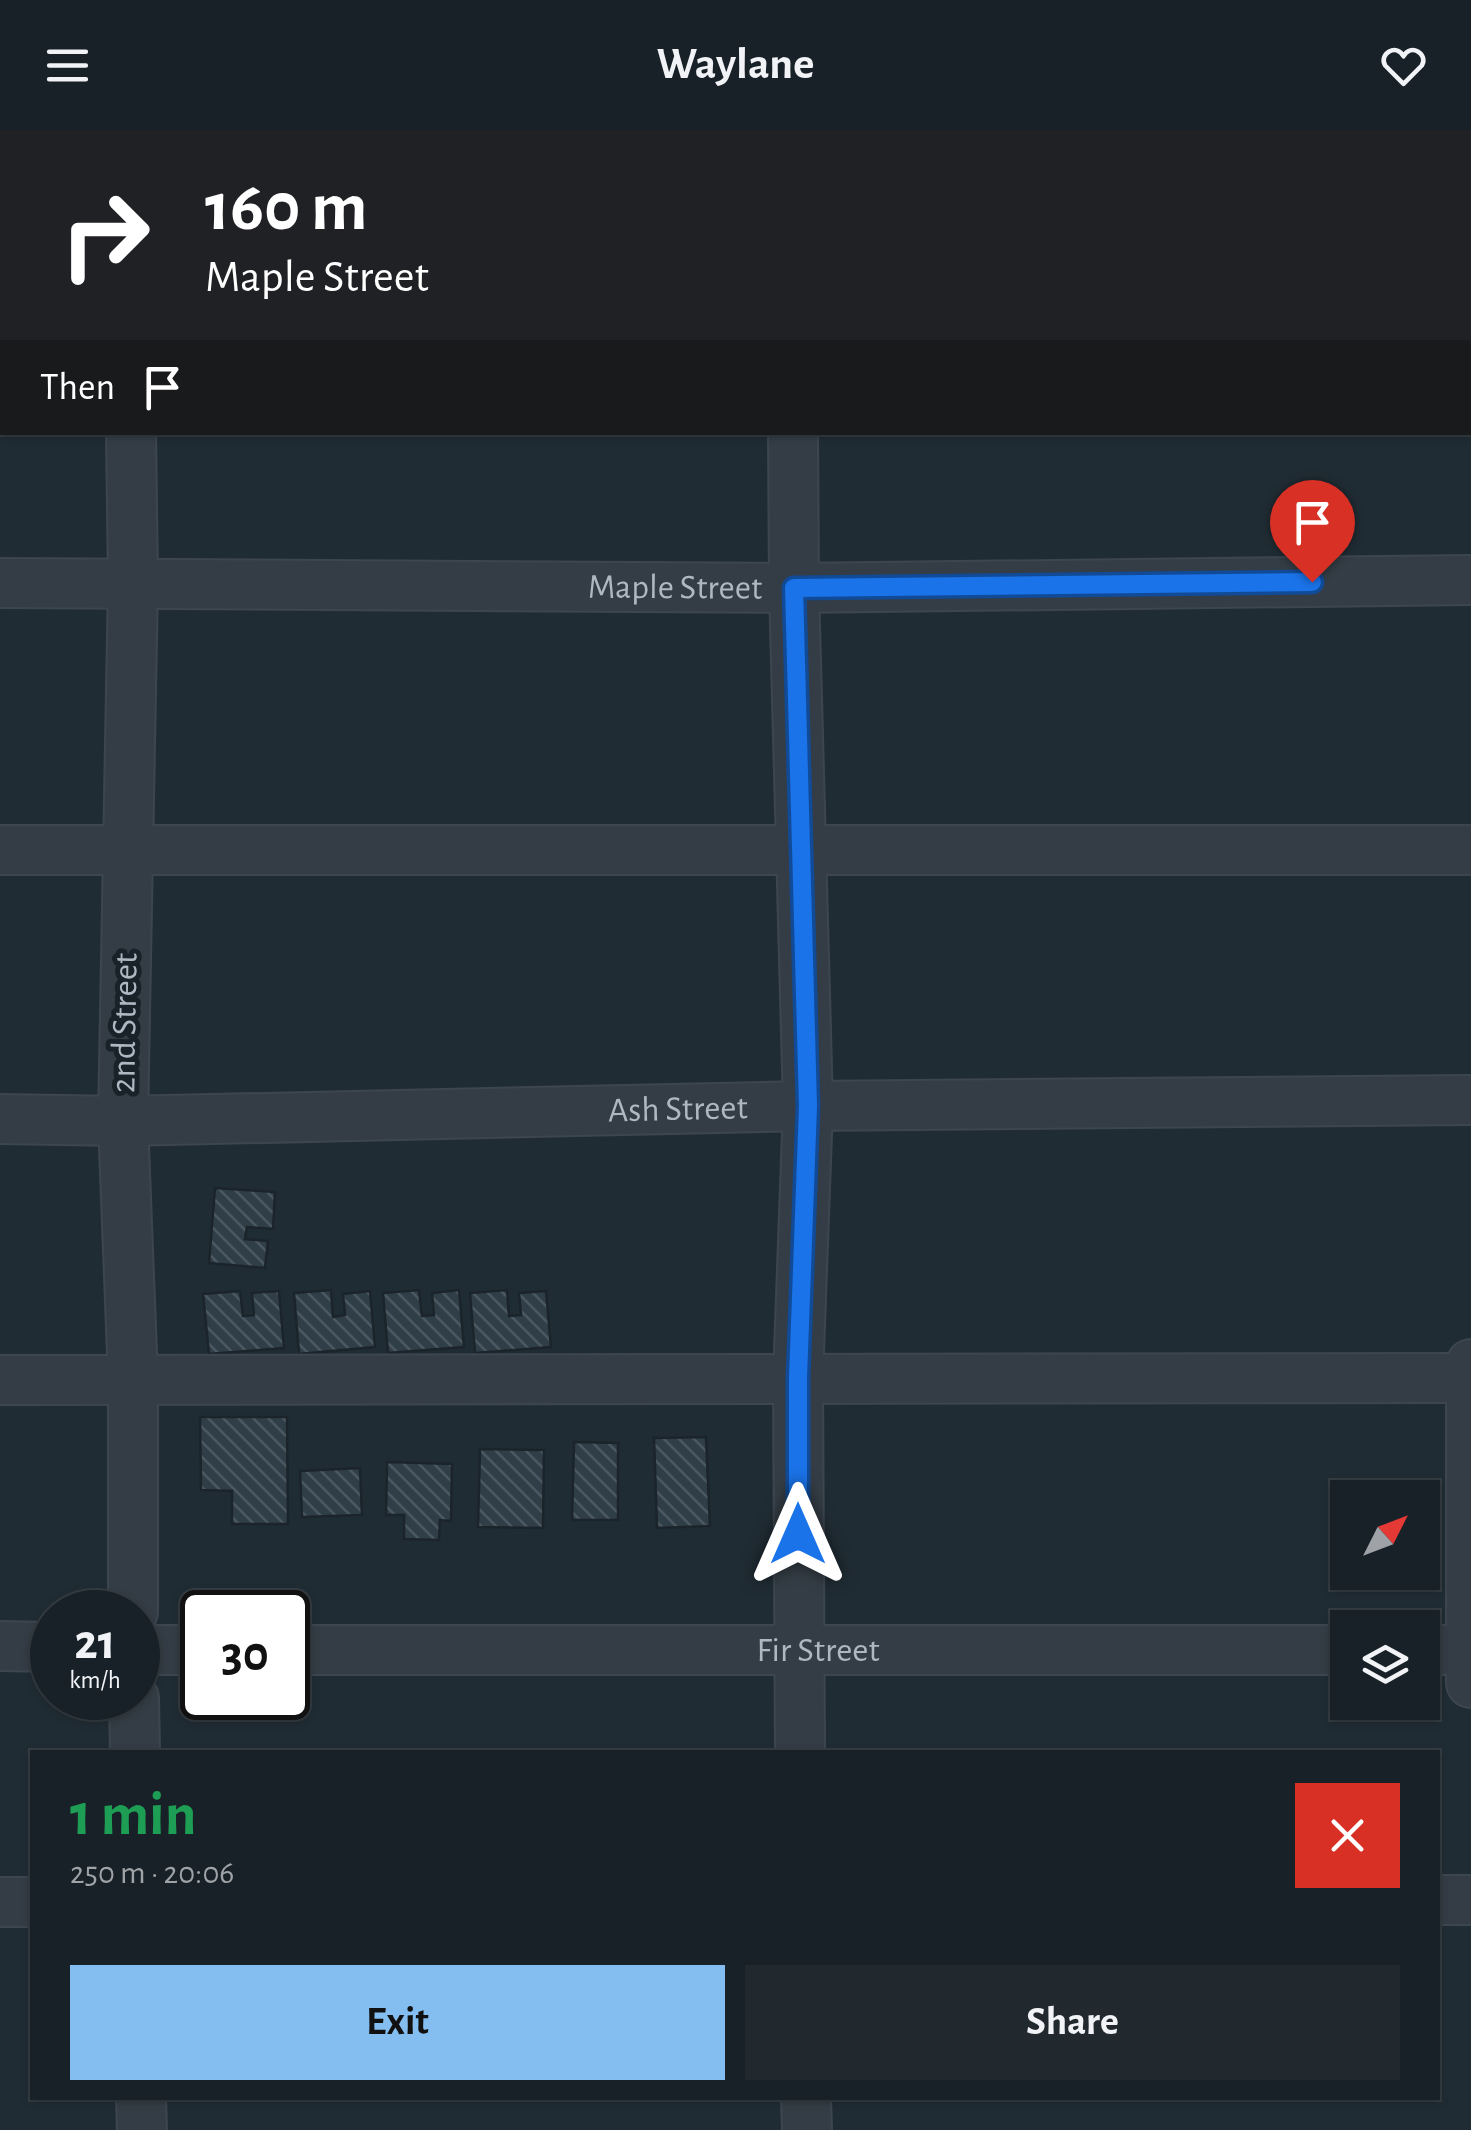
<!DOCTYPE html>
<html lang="en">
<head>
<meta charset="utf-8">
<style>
	body { margin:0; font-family:"Alegreya Sans",sans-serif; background:#21292f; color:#f1f3f6; height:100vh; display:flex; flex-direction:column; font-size:38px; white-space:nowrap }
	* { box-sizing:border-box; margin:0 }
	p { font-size:32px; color:#9fa3a7 }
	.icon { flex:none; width:55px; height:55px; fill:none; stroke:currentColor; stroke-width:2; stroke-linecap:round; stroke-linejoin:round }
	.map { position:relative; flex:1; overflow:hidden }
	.sheet { position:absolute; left:30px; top:1620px; width:1410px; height:350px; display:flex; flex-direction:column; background:#182127; border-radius:0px; box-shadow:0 2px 8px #0004,0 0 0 2px #363e44 }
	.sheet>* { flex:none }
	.banner { position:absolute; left:0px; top:0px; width:1472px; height:305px; box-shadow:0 2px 8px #0004,0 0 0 2px #363e44; background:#202124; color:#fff; overflow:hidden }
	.needle { width:65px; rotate:48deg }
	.tools { position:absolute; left:1330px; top:1350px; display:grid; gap:20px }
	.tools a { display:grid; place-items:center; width:110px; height:110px; border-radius:0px; background:#182127; box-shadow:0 2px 8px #0004,0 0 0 2px #363e44; font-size:50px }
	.speed { position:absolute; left:30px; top:1460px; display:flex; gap:20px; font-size:50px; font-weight:700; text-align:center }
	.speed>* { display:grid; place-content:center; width:130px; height:130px; border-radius:50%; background:#182127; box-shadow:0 2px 8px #0004,0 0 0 2px #363e44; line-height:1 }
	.speed small { font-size:25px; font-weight:400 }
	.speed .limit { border:5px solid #111; border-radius:15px; background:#fff; color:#111 }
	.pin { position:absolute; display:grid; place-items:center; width:85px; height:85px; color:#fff; margin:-102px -42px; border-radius:50% 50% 50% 0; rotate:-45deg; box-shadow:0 0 10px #0007 }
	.pin .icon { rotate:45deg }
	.me { position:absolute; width:110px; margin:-55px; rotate:0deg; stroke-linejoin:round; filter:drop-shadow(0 0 8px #0008) }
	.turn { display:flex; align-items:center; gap:35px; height:210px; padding:0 40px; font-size:45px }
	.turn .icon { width:130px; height:130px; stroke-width:2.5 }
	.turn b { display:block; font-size:70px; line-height:85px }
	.then { display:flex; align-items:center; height:95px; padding:0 40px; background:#0003; gap:20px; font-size:38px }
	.round { display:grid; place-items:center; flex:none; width:105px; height:105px; border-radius:0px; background:#21292f }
	.summary { display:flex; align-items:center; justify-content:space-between; height:170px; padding:0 40px }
	h1 { font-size:60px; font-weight:700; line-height:75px; color:#1e9e55 }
	.primary-button { display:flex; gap:20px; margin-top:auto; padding:20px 40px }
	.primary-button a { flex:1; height:115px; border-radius:0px; background:#84bef0; color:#111; font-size:40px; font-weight:700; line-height:115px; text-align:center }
	.primary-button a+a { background:#21292f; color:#f1f3f6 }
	header { display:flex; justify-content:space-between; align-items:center; height:130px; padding:0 40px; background:#182127; font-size:45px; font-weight:700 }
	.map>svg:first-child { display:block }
</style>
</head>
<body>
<header><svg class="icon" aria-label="menu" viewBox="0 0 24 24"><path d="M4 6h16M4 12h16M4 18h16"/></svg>Waylane<svg class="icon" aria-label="heart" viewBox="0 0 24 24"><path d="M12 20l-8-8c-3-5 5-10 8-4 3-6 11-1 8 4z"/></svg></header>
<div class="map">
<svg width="1471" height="2000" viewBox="0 0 1471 2000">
	<defs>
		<pattern id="building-back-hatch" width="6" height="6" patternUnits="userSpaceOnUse" patternTransform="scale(2.5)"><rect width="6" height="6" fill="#303e48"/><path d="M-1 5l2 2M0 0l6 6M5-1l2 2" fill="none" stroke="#4b5861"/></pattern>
	</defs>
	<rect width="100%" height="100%" fill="#202c34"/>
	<g fill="url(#building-back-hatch)" stroke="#1b242b" stroke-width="2.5">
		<polygon points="215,1058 275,1062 273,1099 247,1097 245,1109 268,1111 265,1138 209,1133"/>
		<polygon points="331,1160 333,1187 345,1185 343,1164 370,1161 375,1217 299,1224 294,1163"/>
		<polygon points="419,1160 422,1186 434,1185 432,1163 459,1160 464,1217 388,1223 383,1163"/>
		<polygon points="507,1160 509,1186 521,1185 519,1163 546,1161 551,1217 475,1223 470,1163"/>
		<polygon points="240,1161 243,1186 254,1185 252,1163 279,1161 284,1218 209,1224 203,1164"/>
		<polygon points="200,1287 287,1287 288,1394 232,1394 232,1361 201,1360"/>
		<polygon points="706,1307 710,1396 657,1398 654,1308"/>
		<polygon points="574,1312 618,1313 618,1390 572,1390"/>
		<polygon points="480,1319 544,1320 543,1398 478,1397"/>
		<polygon points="387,1332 452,1334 451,1391 440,1390 439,1410 404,1409 404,1385 386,1385"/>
		<polygon points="360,1338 362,1385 302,1387 300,1341"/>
	</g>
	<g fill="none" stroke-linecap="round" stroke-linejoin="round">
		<g stroke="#3d464f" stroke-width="52">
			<g id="minor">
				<polyline points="127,0 127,2"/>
				<polyline points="793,0 793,2"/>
				<polyline points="1465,0 1465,2"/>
				<polyline points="1470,191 1471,242"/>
				<polyline points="0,193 2,193"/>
				<polyline points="131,302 133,453 123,991 133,1249 133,1482"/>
				<polyline points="793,302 794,458 808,976 798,1249 800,1622"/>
				<path id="s1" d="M0,453L794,458L1471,450"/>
				<polyline points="0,720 1471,720"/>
				<path id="s2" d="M0,989L123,991L808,976L1471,970"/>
				<polyline points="1471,1234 1471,1553"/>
				<polyline points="0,1250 1471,1248"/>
				<polyline points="0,1516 52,1517"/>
				<polyline points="138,1520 202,1520"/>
				<path id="s3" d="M288,1520H1348"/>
				<polyline points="1422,1520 1471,1520"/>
				<polyline points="134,1568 135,1622"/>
				<polyline points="1438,1770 1471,1770"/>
				<polyline points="0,1772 32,1772"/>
				<polyline points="141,1968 142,2000"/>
				<polyline points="806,1968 807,2000"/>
			</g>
		</g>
		<use href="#minor" stroke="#343d45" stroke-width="48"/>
	</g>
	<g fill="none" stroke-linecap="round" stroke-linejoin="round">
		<g stroke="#114b97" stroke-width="25">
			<polyline id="route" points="798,1404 798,1248 808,976 794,458 1312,452"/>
		</g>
		<use href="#route" stroke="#1a73e8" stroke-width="18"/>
	</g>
	<g text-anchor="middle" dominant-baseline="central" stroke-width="10" stroke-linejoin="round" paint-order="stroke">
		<g font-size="35" fill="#aeb8c2" stroke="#192229">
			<text stroke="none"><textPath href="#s1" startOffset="675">Maple Street</textPath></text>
			<text transform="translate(125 893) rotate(-89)">2nd Street</text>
			<text stroke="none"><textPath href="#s2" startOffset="678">Ash Street</textPath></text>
			<text stroke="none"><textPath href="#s3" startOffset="530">Fir Street</textPath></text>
		</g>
	</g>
</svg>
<div class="tools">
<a><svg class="needle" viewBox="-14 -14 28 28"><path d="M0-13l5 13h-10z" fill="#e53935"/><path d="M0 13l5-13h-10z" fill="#9fa3a7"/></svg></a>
<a><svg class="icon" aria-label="layers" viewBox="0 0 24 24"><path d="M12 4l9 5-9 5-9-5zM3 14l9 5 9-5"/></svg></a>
</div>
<div class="speed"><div>21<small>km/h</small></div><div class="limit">30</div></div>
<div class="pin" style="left:1312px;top:452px;background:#d93025"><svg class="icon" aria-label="arrive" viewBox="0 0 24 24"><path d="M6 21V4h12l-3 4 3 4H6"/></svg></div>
<svg class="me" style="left:798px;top:1404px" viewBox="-20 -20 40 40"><path d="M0-17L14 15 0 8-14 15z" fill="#1a73e8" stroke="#fff" stroke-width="4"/></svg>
<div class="banner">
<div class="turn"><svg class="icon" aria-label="right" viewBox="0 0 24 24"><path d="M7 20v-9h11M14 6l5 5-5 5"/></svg><div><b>160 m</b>Maple Street</div></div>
<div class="then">Then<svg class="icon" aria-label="arrive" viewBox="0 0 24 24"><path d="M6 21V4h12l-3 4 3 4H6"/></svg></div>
</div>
<section class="sheet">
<div class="summary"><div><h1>1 min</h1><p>250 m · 20:06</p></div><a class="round" style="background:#d93025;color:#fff"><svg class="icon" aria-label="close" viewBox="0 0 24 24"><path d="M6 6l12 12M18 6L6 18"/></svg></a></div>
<div class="primary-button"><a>Exit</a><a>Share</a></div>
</section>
</div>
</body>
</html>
